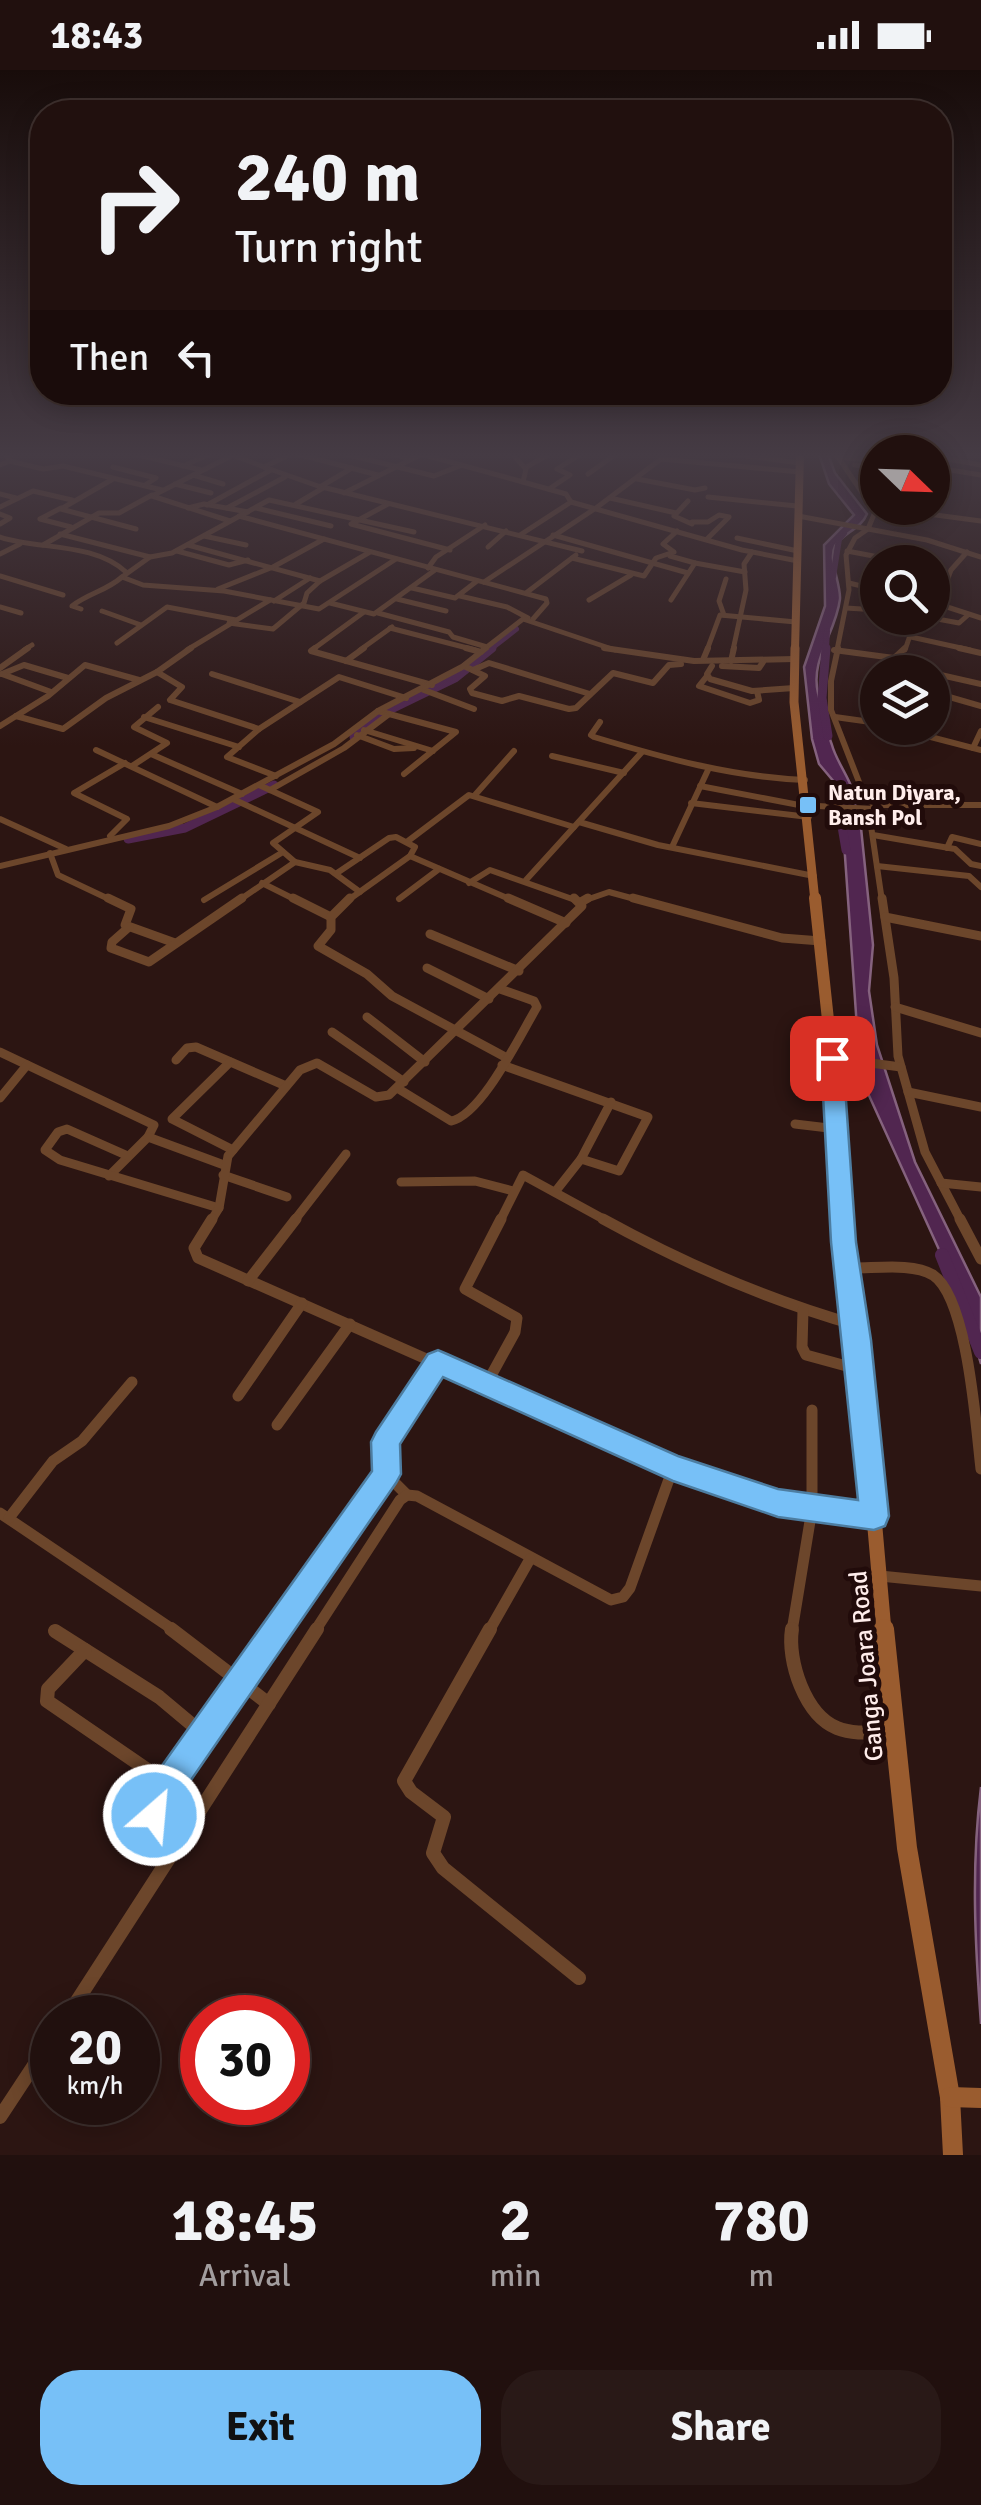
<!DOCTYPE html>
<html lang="en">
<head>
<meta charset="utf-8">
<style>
	body { margin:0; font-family:Signika,sans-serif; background:#291917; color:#f1f3f6; height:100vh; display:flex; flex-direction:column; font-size:38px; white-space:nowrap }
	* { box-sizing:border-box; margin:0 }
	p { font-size:32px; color:#a29d9e }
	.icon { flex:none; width:55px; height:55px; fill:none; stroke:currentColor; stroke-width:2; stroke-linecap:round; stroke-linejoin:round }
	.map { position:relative; height:2085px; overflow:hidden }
	.side { display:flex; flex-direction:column; background:#21100e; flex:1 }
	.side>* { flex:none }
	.banner { position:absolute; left:30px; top:30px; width:922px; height:305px; border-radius:40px; box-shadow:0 5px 25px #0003,0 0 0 2px #3e302e; background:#21100e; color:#f1f3f6; overflow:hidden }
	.needle { width:65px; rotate:113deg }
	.buttons { position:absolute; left:860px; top:365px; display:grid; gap:20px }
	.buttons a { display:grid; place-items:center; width:90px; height:90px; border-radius:50%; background:#21100e; box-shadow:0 5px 25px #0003,0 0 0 2px #3e302e; font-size:50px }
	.speed { position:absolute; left:30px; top:1925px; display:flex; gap:20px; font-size:50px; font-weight:700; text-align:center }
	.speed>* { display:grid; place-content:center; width:130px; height:130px; border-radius:50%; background:#21100e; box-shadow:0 5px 25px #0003,0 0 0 2px #3e302e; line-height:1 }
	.speed small { font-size:25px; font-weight:400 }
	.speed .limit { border:15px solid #d22; background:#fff; color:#111 }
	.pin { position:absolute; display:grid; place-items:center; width:85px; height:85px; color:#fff; margin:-42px; border-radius:20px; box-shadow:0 5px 15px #0006 }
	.me { position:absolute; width:110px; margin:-55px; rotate:27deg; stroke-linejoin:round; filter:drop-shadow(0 0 8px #0008) }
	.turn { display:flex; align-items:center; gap:35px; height:210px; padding:0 40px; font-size:45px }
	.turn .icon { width:130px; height:130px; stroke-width:2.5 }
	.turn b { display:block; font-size:70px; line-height:85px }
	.then { display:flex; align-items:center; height:95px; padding:0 40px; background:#0003; gap:20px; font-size:38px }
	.eta { display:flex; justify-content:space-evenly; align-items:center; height:170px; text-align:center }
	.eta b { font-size:60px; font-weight:700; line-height:70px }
	.cta { display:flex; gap:20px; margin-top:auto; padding:20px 40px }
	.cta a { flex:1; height:115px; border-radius:40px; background:#77c0f7; color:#111; font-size:40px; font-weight:700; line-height:115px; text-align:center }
	.cta a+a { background:#291917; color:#f1f3f6 }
	.status { display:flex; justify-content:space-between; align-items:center; height:70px; padding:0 50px; background:#21100e; direction:ltr }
	.status svg { height:28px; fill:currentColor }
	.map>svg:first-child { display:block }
</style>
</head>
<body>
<div class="status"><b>18:43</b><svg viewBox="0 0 49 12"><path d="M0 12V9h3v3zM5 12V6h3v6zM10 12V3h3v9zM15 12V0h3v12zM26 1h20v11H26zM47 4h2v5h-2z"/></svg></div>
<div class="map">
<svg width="981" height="2085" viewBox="0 0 981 2085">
	<rect width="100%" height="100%" fill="#2c1512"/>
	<g fill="#512650" stroke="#85627e" stroke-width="2.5">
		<path d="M819,384H828L835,403L867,444C861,459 843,463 835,476C828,489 841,514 840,529C836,563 810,589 818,623C822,641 826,659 832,675C838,698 863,722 853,746L860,748L873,875L869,921L877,975L915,1092L981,1227V1294L961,1228L866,1019L857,958L843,758L835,713L819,694L812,669L804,597L825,536L824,475L854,445L829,414Z"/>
		<path d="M981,1717V1954C975,1874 971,1797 981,1717Z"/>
	</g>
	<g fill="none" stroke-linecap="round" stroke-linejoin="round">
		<g stroke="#512650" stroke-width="6">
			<polyline points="833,507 839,469 844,463"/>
			<polyline points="489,580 516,559"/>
			<polyline points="826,580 827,561"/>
		</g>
		<g stroke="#512650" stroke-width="9">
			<polyline points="826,578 822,628 828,666"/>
			<polyline points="354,667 383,643 455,608 492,578"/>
			<polyline points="839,739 846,780"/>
			<polyline points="128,769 185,758 274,715"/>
		</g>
		<polyline stroke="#512650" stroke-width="14" points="942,1185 981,1282"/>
		<g stroke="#6c462b" stroke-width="5">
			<polyline points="135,384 201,400"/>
			<polyline points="230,384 264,397 291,384"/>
			<polyline points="297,384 378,405"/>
			<polyline points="345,384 434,406 462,395"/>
			<polyline points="392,384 412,389"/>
			<polyline points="421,384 523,412"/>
			<polyline points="512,384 526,399 523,412 566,424 571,432 742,480 798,491"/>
			<polyline points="731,384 800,393"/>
			<polyline points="947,384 947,389 981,395"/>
			<polyline points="837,387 878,391"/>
			<polyline points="10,391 43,399 63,396 162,420"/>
			<polyline points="0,395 10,391 7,387 12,384"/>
			<polyline points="855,395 878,398"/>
			<polyline points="183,396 210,384"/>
			<polyline points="113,397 156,408 145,415"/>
			<polyline points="264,397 318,416 582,481"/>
			<polyline points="932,397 981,405"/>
			<polyline points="525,398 549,384"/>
			<polyline points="940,402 949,405 942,416"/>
			<polyline points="588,404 616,384"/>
			<polyline points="193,405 223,414"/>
			<polyline points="113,409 61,439 136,459"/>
			<polyline points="637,409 695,420 705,418"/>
			<polyline points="175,414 211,423"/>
			<polyline points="320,417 352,398"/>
			<polyline points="549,419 570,405 557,399 581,384"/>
			<polyline points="344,423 422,384"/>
			<polyline points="0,424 16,428"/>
			<polyline points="708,427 797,436"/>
			<polyline points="610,428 676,443"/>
			<polyline points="688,431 674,446 692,454"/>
			<polyline points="296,434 323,418"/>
			<polyline points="388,434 351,454 450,480"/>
			<polyline points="207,435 271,400"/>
			<polyline points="0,437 33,421 72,430"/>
			<polyline points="61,438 40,449 71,457"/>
			<polyline points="188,438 204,434 248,442"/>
			<polyline points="227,438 285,407"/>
			<polyline points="256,438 331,456"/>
			<polyline points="883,438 981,451"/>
			<polyline points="0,444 10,448 0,454"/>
			<polyline points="239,446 546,529 547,533 533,549"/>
			<polyline points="798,446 868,459 875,442 836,384"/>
			<polyline points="230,451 152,426 233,385"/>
			<polyline points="692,452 708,452 719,445 729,447 707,469"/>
			<polyline points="60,464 150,487"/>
			<polyline points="520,465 571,432"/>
			<polyline points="553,465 688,503"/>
			<polyline points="204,466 246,475"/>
			<path d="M0,467C39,480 93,472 126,502"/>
			<polyline points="737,468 798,481"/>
			<polyline points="43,475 99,443 119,443 152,425"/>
			<polyline points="188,475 320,511"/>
			<polyline points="488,477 506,461"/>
			<polyline points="177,481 229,495 248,490"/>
			<polyline points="847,481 905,492"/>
			<polyline points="967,482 951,500 938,534 981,548"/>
			<polyline points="0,484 20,474"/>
			<polyline points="670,486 695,493 671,530"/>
			<polyline points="572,488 644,506 656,488 674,482 663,474 677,461"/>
			<polyline points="396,489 319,539 224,521 143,515 122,507 150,487 172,483 269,430 414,462"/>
			<polyline points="695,493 745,502"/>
			<polyline points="428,498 436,487 485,455"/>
			<polyline points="0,506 63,525"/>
			<polyline points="484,512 596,438 661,389 800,402"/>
			<polyline points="849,513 878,520"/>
			<polyline points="412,518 455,528 477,511"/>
			<polyline points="218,519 273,497 324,469"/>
			<polyline points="526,523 576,485"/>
			<polyline points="460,526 507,537 528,548"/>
			<polyline points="397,529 446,541"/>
			<polyline points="589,530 631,505"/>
			<polyline points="274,531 310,508"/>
			<polyline points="330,533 374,544 435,500"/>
			<polyline points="0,537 21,543"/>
			<polyline points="846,538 878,540"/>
			<path d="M81,539L72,536C89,523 106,521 122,507"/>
			<polyline points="102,541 141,555"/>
			<polyline points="378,543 449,562 453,567 487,577"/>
			<polyline points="724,545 719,531 726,509"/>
			<polyline points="932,548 959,553 968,545"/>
			<polyline points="229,553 273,559 304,533 307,523 320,511 370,482"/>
			<polyline points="390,558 475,580"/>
			<polyline points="911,567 970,580"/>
			<polyline points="117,573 167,537 236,550"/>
			<polyline points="24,580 32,575"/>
			<polyline points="187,580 270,530"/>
			<polyline points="312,580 364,542"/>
			<polyline points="360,580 392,557"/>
			<polyline points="483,580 523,549 615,580"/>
			<polyline points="707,580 720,545 796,552"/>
			<polyline points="733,580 746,520 744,494 752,482"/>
			<polyline points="837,580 849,520 846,485 855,468 868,459 927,470 981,487"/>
			<polyline points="905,580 916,548"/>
		</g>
		<g stroke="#6c462b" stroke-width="6">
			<polyline points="191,578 157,602 182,617 170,630 259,659 227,687 276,706"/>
			<polyline points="315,578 311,581 432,615"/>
			<polyline points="466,578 481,582"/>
			<polyline points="604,578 694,591 794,589"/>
			<polyline points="838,578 831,611 831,640 866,730 877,735 981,735"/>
			<polyline points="959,578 981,583"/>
			<polyline points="834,580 894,588"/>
			<polyline points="703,590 708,578"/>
			<polyline points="346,591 364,578"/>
			<polyline points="731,591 734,578"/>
			<polyline points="893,593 932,602"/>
			<polyline points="464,596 485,606 470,619 472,623 502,631 519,626 569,639 576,638 613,603 653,613 669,595 681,594"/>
			<polyline points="712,596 707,604 710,609 752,621 794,618"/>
			<polyline points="722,596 759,598 763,592"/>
			<polyline points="0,598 28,578"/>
			<polyline points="473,600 489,593 590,624"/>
			<polyline points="891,602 892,590 905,578"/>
			<polyline points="932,603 981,614"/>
			<polyline points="2,604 24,595 68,608"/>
			<polyline points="2,604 51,622"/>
			<polyline points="212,604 300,632"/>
			<polyline points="707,606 699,616 750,633 759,630 757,621"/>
			<polyline points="424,620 474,639"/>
			<polyline points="932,622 981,636"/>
			<polyline points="378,641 456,662 404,704"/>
			<polyline points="932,645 941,624"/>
			<polyline points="16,646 63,659 106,628 157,602"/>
			<polyline points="144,647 239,677"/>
			<polyline points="835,647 878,653"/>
			<path d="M600,652L591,665L594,667C664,688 732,707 805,710"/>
			<polyline points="0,656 48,626 85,595 139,610"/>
			<polyline points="896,658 981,680"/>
			<polyline points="259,659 339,607 406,628"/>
			<polyline points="364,660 433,681"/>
			<polyline points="357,665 394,679 414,678"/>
			<polyline points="973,678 981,661"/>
			<polyline points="96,680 217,737"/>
			<polyline points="151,684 242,724"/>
			<polyline points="552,686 624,703"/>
			<polyline points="132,696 167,673 134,657 158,637"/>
			<polyline points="700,716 799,735 873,739"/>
			<polyline points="270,720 344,678 389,644"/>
			<polyline points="475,725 514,681"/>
			<polyline points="233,729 360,788"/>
			<polyline points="691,733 809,747"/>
			<polyline points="874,734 870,749 882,831"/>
			<polyline points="0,749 66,779"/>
			<polyline points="579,752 658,775 814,806"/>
			<polyline points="873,765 955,779 971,794 981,796"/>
			<polyline points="110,766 127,749 74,723 125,693"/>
			<polyline points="408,771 469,725 574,757"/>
			<polyline points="672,777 708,700"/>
			<polyline points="947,778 952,767 981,774"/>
			<polyline points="50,783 58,805 113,831"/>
			<polyline points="410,786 514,831"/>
			<polyline points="295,792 330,800 360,822"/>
			<polyline points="0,796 169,756 217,737 334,674 378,641 462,597 486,578"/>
			<polyline points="877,796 969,806 981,817"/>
			<polyline points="337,803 389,768 396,767 415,777 410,786 347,831"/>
			<polyline points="526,810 642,682"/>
			<polyline points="262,813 298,831"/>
			<polyline points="469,813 490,800 578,831"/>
			<polyline points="399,829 439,799"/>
			<polyline points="204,830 283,782"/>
			<polyline points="238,831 295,792 273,773 318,742 259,715"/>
			<polyline points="583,831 609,822 642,831"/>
		</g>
		<g stroke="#6c462b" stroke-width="9">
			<polyline points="108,828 131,839 125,855 175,873"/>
			<polyline points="293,828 331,847"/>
			<polyline points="350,828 331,847 331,860 318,876 367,904 392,926 507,988"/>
			<polyline points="508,828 566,853"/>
			<polyline points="633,828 782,868 821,871"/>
			<polyline points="882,828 894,908 898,986 925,1082 961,1151"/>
			<polyline points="581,832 588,828"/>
			<polyline points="885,847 981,866"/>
			<polyline points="129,857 112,872 111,878 149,892 242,828"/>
			<polyline points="430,864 519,901"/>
			<polyline points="427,898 489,929"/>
			<polyline points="895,937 981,963"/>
			<polyline points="367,947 425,992"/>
			<polyline points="332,962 404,1012"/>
			<polyline points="0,982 154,1055 148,1067 109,1106"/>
			<polyline points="832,988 901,997"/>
			<polyline points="176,990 187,978 196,977 286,1016"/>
			<polyline points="230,992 172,1049 233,1080"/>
			<polyline points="502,995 648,1047 619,1101 581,1089"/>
			<path d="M397,1018L451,1051C482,1045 520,965 537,937L534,931L500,919"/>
			<polyline points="908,1022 981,1037"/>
			<polyline points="0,1028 27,995"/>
			<polyline points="795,1054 837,1059"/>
			<polyline points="148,1067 224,1095"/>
			<polyline points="128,1086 67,1059 58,1062 45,1080 60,1090 219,1138"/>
			<polyline points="223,1105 287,1127"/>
			<polyline points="401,1112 475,1111 513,1121"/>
			<polyline points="941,1113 981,1117"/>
			<polyline points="555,1122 581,1089 611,1032"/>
			<polyline points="211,1151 219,1138 228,1086 300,1000 317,993 376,1027 389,1025 582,836 574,828"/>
			<polyline points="294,1151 346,1084"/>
			<polyline points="500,1151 523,1105 607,1151"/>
		</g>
		<g stroke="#6c462b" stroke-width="11">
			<polyline points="212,1149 194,1178 198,1188 673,1398 779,1433 874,1446"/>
			<path d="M603,1149C683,1193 768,1230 856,1255"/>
			<polyline points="960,1149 981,1189"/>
			<path d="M848,1198C872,1199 912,1192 933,1205C968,1228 976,1358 981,1399"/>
			<polyline points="248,1211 296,1149"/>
			<polyline points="803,1240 802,1277 806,1285 861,1300"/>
			<polyline points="487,1313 515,1262 517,1248 465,1219 501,1149"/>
			<polyline points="238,1326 302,1233"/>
			<polyline points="277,1355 350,1254"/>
			<polyline points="407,1425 386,1404 386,1371 438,1292"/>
			<polyline points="0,1443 175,1561"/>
			<polyline points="9,1448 53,1391 82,1371 132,1312"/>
			<polyline points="880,1506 981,1516"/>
			<polyline points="275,1561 386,1404"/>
			<polyline points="315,1561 400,1430 407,1425 417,1426 611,1530 623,1527 630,1518 673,1398"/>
			<polyline points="489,1561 530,1489"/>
			<polyline points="792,1561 812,1439 812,1340"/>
		</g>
		<g stroke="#6c462b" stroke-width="14">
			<polyline points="171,1559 269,1634"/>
			<polyline points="490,1559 404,1711 411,1722 444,1747 433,1783 443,1798 579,1908"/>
			<path d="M792,1559C787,1591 805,1645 837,1658C854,1665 876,1662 894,1662"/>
			<polyline points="55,1561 159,1627 202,1663"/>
			<polyline points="85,1580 48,1619 47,1631 168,1714"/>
			<polyline points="183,1770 154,1745 158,1728 277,1559"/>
			<polyline points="66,1948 317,1559"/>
			<polyline points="0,2047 52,1968"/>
		</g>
		<polyline stroke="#9a5c2f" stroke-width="8" points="795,580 800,384"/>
		<polyline stroke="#9a5c2f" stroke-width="9" points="795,578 794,632 815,831"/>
		<polyline stroke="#9a5c2f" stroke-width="12" points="815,828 834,1006 842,1151"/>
		<polyline stroke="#9a5c2f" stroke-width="15" points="842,1149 862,1310 884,1561"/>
		<g stroke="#9a5c2f" stroke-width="20">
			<polyline points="884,1559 907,1778 950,2027 953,2085"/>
			<polyline points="950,2027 981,2028"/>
		</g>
	</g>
	<linearGradient id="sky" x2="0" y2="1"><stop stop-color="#180c0a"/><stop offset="0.57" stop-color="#453b44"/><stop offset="1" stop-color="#453b44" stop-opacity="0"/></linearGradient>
	<rect width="981" height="676" fill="url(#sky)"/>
	<polygon fill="#77c0f7" stroke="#4d7da1" stroke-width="2.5" points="832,980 843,988 856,1172 871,1270 889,1446 885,1456 874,1460 778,1447 673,1411 443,1307 400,1374 401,1404 396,1413 180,1726 166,1757 154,1763 142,1757 136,1737 141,1725 372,1401 371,1372 376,1362 428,1284 438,1280 447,1284 678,1386 778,1419 858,1430 831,1172 821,988"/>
	<rect fill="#77c0f7" stroke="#210b0a" stroke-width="4" x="798" y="725" width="20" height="20" rx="5"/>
	<g text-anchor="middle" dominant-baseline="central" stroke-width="10" stroke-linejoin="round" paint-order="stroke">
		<g font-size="22" font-weight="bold" fill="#ffedeb" stroke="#210b0a" text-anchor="start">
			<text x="828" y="722">Natun Diyara,<tspan x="828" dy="25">Bansh Pol</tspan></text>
		</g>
		<g font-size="25" fill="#ffedeb" stroke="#210b0a">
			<text transform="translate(866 1596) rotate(-95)">Ganga Joara Road</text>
		</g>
	</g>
</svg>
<div class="buttons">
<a><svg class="needle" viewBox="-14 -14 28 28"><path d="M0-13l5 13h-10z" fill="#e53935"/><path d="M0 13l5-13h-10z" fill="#a29d9e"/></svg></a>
<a><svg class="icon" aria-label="search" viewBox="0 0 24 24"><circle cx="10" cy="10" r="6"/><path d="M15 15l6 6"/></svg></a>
<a><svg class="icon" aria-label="layers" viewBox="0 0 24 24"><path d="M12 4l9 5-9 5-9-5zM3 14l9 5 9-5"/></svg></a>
</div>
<div class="speed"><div>20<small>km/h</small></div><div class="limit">30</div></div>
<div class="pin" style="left:832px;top:988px;background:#d93025"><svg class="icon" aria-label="arrive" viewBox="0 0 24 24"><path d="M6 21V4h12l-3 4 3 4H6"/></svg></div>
<svg class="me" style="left:154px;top:1745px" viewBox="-20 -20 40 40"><circle r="17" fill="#77c0f7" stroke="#fff" stroke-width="3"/><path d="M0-11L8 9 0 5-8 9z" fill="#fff"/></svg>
<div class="banner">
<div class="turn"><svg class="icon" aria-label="right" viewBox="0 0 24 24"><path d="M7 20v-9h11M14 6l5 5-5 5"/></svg><div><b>240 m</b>Turn right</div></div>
<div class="then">Then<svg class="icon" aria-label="left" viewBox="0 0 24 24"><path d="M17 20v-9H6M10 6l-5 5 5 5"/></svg></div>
</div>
</div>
<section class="side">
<div class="eta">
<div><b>18:45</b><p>Arrival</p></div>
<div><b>2</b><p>min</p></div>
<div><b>780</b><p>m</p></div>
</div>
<div class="cta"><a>Exit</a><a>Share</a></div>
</section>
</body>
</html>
